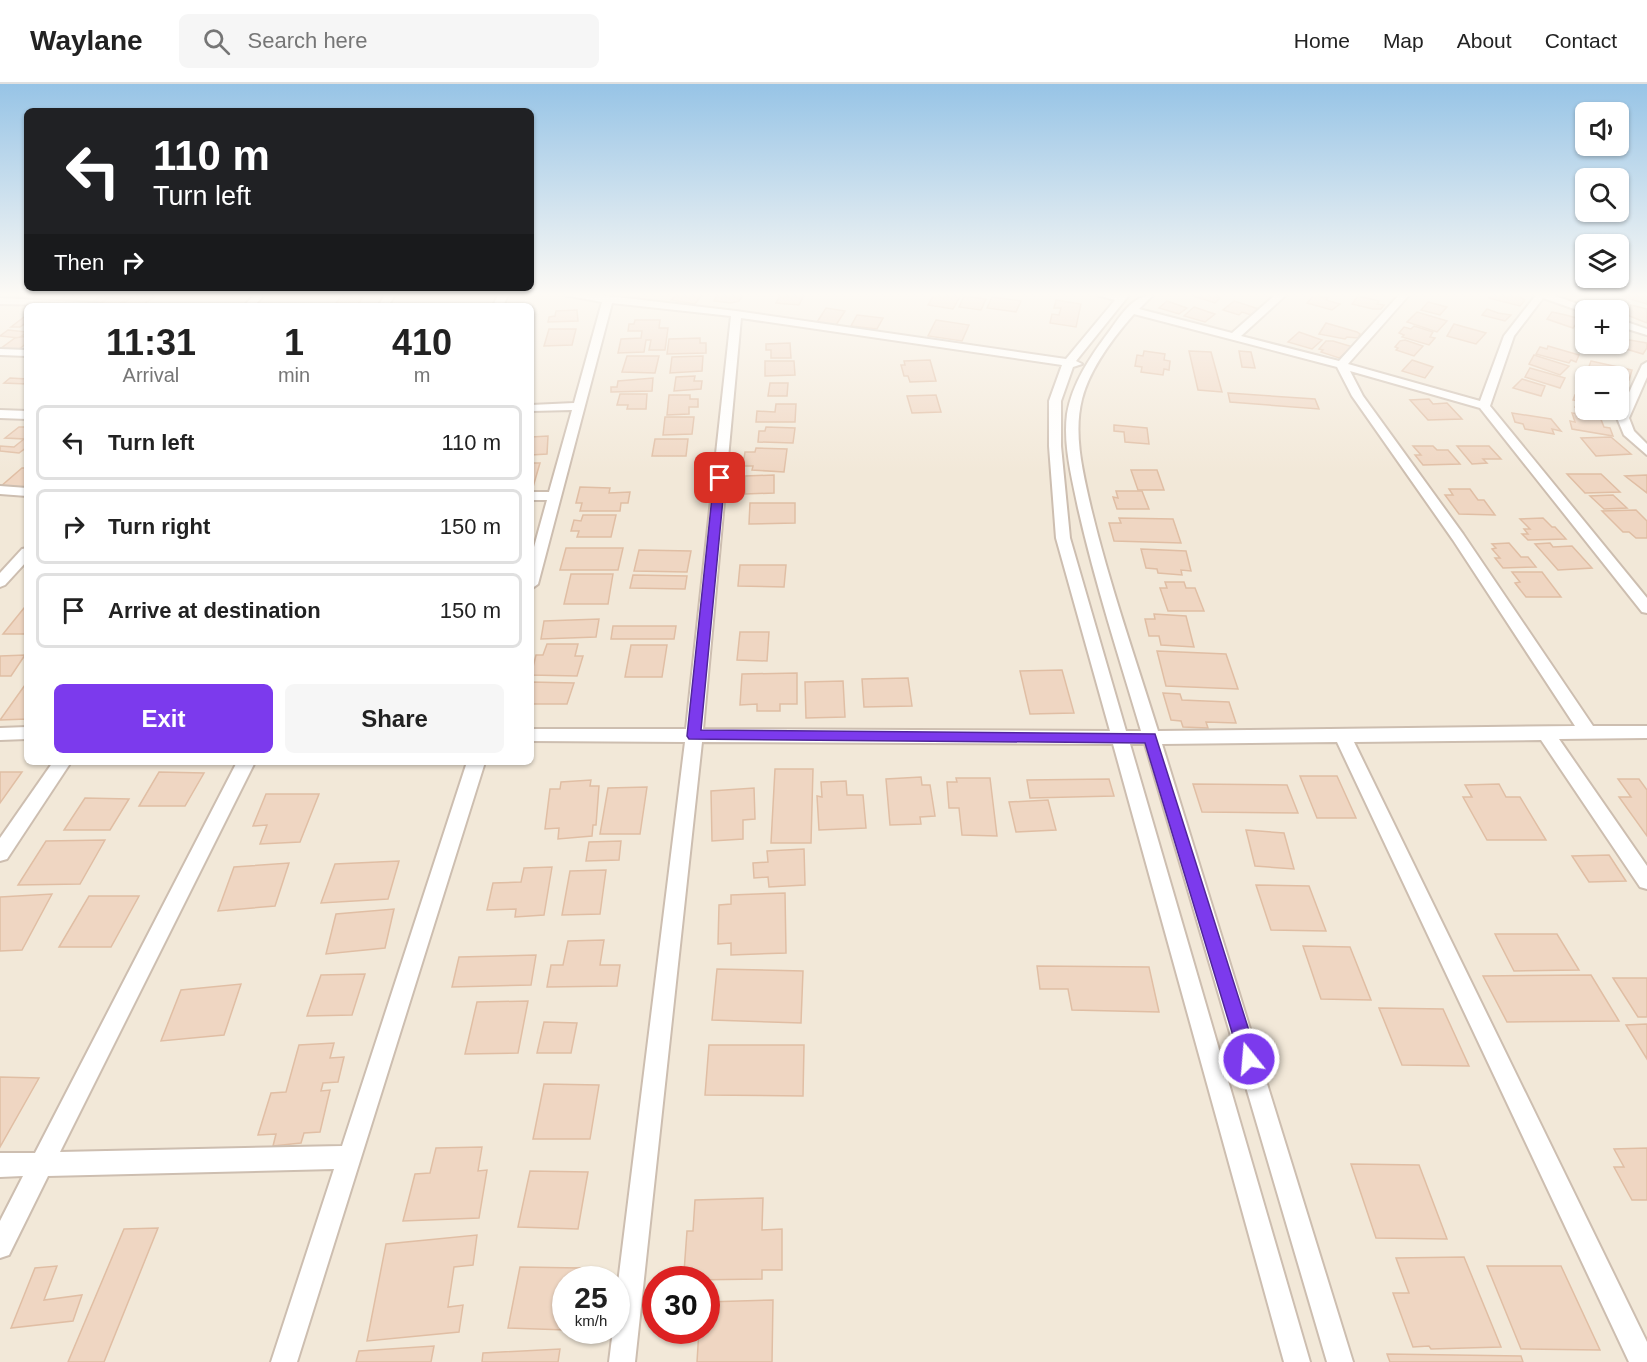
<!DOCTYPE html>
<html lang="en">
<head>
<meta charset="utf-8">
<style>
	body { margin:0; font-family:Helvetica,sans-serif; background:#f6f6f6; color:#222; height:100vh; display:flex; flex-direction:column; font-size:22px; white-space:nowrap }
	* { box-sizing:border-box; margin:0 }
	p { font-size:20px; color:#767676 }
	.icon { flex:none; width:33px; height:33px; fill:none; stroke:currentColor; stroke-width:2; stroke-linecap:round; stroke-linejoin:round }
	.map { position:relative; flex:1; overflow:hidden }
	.drawer { position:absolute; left:24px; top:219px; width:510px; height:462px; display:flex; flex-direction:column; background:#fff; border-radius:9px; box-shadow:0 2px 4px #0004 }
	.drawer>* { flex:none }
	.banner { position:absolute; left:24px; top:24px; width:510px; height:183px; border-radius:9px; box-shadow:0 2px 4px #0004; background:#202124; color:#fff; overflow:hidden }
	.tools { position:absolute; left:1575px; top:18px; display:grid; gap:12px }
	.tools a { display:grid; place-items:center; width:54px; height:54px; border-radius:9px; background:#fff; box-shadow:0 2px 4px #0004; font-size:30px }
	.speed { position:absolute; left:552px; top:1182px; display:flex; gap:12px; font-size:30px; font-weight:700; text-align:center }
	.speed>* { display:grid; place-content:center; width:78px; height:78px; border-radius:50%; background:#fff; box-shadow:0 2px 4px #0004; line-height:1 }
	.speed small { font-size:15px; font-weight:400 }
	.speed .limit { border:9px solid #d22; background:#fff; color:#111 }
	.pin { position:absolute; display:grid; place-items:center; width:51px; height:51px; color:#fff; margin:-26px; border-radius:12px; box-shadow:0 3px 9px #0006 }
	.me { position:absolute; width:66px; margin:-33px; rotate:343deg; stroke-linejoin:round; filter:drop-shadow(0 0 4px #0008) }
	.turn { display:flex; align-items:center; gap:21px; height:126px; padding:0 30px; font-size:27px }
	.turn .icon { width:78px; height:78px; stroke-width:2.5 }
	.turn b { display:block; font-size:42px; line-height:51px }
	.then { display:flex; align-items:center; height:57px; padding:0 30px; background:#0003; gap:12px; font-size:22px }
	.eta { display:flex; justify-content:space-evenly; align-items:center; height:102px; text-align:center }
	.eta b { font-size:36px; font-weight:700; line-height:42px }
	.primary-button { display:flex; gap:12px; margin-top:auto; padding:12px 30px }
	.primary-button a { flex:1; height:69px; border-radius:9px; background:#7c3aed; color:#fff; font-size:24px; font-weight:700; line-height:69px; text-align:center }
	.primary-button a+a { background:#f6f6f6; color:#222 }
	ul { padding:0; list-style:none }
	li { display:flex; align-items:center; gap:18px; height:75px; margin:0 12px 9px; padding:0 18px; border:3px solid #e0e0e0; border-radius:9px }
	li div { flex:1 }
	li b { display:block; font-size:22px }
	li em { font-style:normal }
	header { display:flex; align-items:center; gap:36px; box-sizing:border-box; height:84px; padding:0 30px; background:#fff; border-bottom:2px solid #e0e0e0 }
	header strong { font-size:28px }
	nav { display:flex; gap:33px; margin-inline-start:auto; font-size:21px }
	.search { width:420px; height:54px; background:#f6f6f6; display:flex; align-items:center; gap:15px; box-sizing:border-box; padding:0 21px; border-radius:9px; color:#767676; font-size:22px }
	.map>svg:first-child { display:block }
</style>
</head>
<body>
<header>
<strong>Waylane</strong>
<div class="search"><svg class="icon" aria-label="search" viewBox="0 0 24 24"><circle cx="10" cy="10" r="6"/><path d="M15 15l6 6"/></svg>Search here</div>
<nav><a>Home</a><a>Map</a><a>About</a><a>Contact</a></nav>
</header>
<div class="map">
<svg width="1647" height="1278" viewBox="0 0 1647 1278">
	<rect width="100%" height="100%" fill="#fbf5e9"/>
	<path fill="#f2e8d8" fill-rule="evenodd" d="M0,211H1647V1278H0ZM27,222H531V678H27ZM1586,226H1618V260H1586ZM1586,292H1618V326H1586ZM566,1196H616V1246H566ZM656,1196H706V1246H656Z"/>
	<g fill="#efd6c2" stroke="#e0bea4" stroke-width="1.5">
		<polygon points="68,211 82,211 69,220 62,219 67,216 60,216"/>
		<polygon points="102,211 112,211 97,221 88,221"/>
		<polygon points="136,211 157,211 141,222 120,221"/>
		<polygon points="342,211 364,211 357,222 334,222"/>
		<polygon points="676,211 702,211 695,220 671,216"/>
		<polygon points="717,211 743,211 739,217 731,219 714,217"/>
		<polygon points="780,211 804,211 799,221 776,219"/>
		<polygon points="934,211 961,211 953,225 928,221"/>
		<polygon points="1190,211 1219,211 1217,213 1220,214 1215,219"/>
		<polygon points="1314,211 1328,214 1326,216 1340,220 1332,226 1307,219"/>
		<polygon points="1492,211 1517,211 1525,216 1520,222 1489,214"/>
		<polygon points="1627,211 1647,211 1647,220 1626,214"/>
		<polygon points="964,212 986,215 981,226 959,223"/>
		<polygon points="1358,212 1379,217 1377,220 1384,221 1381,225 1373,225 1352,220"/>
		<polygon points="110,213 127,215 116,222 99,221"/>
		<polygon points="992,213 1021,217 1016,228 987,224"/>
		<polygon points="1056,216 1081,220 1076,243 1050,239 1052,230 1059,231 1061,224 1054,224"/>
		<polygon points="1167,217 1187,224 1179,230 1159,224"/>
		<polygon points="1234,217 1259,225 1251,231 1242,228 1239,231 1223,226"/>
		<polygon points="1428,218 1447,223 1440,231 1421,226"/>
		<polygon points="1631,221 1647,225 1647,239 1627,231"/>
		<polygon points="1194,223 1215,230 1205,238 1184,232"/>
		<polygon points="826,224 845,227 836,241 817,238"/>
		<polygon points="1487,225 1498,229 1511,231 1505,237 1482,231"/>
		<polygon points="577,226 578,237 548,238 549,233 555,232 556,227"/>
		<polygon points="1417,228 1447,237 1437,248 1407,238"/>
		<polygon points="1552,228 1566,231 1580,235 1573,244 1547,235"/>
		<polygon points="857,231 883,234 877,245 851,242"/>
		<polygon points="24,233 27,233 27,238 20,243 11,243"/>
		<polygon points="635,236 660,236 659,244 668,244 665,266 649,266 651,256 646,256 644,268 618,269 621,255 641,254 642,247 628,247 629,240 634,240"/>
		<polygon points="936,236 969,241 962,257 928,252"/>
		<polygon points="1326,239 1357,248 1360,250 1358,254 1347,253 1345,255 1319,250"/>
		<polygon points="1454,240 1486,249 1476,260 1447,252"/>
		<polygon points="1414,242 1433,248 1430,253 1435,254 1429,261 1402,253 1404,251 1399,249 1404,243 1411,245"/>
		<polygon points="549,245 576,245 572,261 544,262"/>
		<polygon points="8,246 27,248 19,254 0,252"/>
		<polygon points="1299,248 1322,256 1312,265 1288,258"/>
		<polygon points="27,252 27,259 15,268 0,265 15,254"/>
		<polygon points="700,254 700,259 706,259 706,269 667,270 669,255"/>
		<polygon points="1618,254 1647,259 1647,264 1643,270 1609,260 1618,260"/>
		<polygon points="1405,256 1423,262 1414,272 1396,266 1398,264 1395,263 1400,257"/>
		<polygon points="1326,257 1333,257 1353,263 1339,274 1321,268 1323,266 1319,265"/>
		<polygon points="790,259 791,274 771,274 771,266 766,266 766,260"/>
		<polygon points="1548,262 1579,271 1576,278 1571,276 1569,279 1536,270 1540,263 1547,265"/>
		<polygon points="1144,267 1165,270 1164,276 1170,277 1169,286 1164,285 1163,291 1141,288 1142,283 1135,282 1137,271 1143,272"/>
		<polygon points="1189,267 1211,268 1222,308 1198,306"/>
		<polygon points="1239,267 1251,268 1255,284 1242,283"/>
		<polygon points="1534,271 1569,282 1560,291 1529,280"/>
		<polygon points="627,272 659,272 655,289 622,288"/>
		<polygon points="703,272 702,287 670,289 672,273"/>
		<polygon points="930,276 936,297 910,298 908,292 904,292 901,281 905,281 904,277"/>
		<polygon points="1412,276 1433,283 1425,294 1402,287"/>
		<polygon points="765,277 794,277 795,291 765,292"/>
		<polygon points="1591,277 1632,286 1629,296 1588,285"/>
		<polygon points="1530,284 1565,294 1560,304 1525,293"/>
		<polygon points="695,292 694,297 702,297 701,305 674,307 676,293"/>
		<polygon points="10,294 27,295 27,300 4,299"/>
		<polygon points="653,294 652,307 611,308 611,303 617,303 618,297"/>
		<polygon points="1522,295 1545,302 1541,312 1513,304"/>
		<polygon points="770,299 788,299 787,312 768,312"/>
		<polygon points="1228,309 1315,315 1319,325 1230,318"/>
		<polygon points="620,310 647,310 646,325 627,325 628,321 617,321"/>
		<polygon points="669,311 690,311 690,315 698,315 698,323 689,323 689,330 667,331"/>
		<polygon points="936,311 941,328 912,329 907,312"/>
		<polygon points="1575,311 1586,314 1586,326 1612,326 1611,330 1599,326 1598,330 1575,323 1578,317 1573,316"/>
		<polygon points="1429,315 1433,320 1447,319 1462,335 1428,336 1410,316"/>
		<polygon points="776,320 796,320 795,338 756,338 757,327 775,328"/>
		<polygon points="1512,329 1551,335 1561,347 1552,345 1554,350 1525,345 1523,340 1515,338"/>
		<polygon points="1572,329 1600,333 1604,343 1610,344 1613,352 1572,345 1570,337 1575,338"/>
		<polygon points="665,333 694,333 692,350 663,351"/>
		<polygon points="1114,341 1147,344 1149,360 1125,358 1124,348 1114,347"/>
		<polygon points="19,343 27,343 27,363 19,369 0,367 0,362 14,363 24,355 5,354"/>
		<polygon points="766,343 795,344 793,359 758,358 759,347 765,347"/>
		<polygon points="548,352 547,370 531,371 531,353"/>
		<polygon points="1611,353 1631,370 1596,372 1581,354"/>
		<polygon points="655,355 688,355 686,372 652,372"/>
		<polygon points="1413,362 1433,362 1437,366 1448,366 1460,380 1423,381 1415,371 1421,371"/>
		<polygon points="1457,362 1489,362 1501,375 1483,375 1487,379 1472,380"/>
		<polygon points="756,364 787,365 784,388 752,386 753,382 743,382 745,368 755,368"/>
		<polygon points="531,379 540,379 533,403 531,403"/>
		<polygon points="22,384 27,384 27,404 0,403"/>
		<polygon points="1131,386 1157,386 1164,406 1138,406"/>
		<polygon points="1567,390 1601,390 1620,408 1585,409"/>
		<polygon points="774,391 774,409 745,410 745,392"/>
		<polygon points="1647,391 1647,409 1625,392"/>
		<polygon points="580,403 610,404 609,409 630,408 628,419 621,419 620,427 580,427 582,419 576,419"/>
		<polygon points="1449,405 1470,405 1478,416 1484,416 1495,431 1459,430 1445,411 1453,411"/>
		<polygon points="1116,407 1142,407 1149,425 1117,425 1113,413 1118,414"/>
		<polygon points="1613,411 1627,424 1604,425 1590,412"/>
		<polygon points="750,419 795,419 795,439 749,440"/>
		<polygon points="1636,426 1647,437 1647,454 1636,454 1629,448 1623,448 1602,427"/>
		<polygon points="583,431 616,431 611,453 577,453 579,447 571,447 574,436 581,437"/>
		<polygon points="1119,434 1173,435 1181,459 1114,457 1109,439 1121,439"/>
		<polygon points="1543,434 1552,443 1555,443 1566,455 1528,456 1522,450 1528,450 1524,445 1530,445 1520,435"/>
		<polygon points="1509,459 1521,473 1528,473 1536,483 1503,484 1495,474 1500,474 1492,465 1496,464 1492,460"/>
		<polygon points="1550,459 1553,463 1572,462 1592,484 1558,486 1535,460"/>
		<polygon points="566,464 623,464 618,486 560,486"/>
		<polygon points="1141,465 1186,467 1191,487 1181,486 1182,491 1158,489 1157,485 1146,484"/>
		<polygon points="639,466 691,467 687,488 634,487"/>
		<polygon points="740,481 786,481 784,503 738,502"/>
		<polygon points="1512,488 1542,488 1561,513 1526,513 1515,499 1520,498"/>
		<polygon points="571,490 613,490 608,520 564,520"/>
		<polygon points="633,491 687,492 685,505 630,504"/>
		<polygon points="1165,498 1184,498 1186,504 1195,504 1204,527 1168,527 1160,504 1167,504"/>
		<polygon points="24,524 27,524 27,550 3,550"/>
		<polygon points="1154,530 1186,532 1194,563 1161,561 1159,552 1149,552 1145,535 1155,535"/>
		<polygon points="599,535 596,553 541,555 544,537"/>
		<polygon points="613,542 676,542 674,555 611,555"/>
		<polygon points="740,548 769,548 767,577 737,576"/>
		<polygon points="547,560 578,560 575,572 583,572 577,592 531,591 536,571 543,571"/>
		<polygon points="631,561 667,561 662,593 625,593"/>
		<polygon points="1157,567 1226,570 1238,605 1166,602"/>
		<polygon points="25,571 11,592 0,592 0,572"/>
		<polygon points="1062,586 1074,629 1030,630 1020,587"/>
		<polygon points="797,589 797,620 780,620 780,627 757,627 757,620 740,621 742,590"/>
		<polygon points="908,594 912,622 864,623 862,595"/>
		<polygon points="843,597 845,633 806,634 805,598"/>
		<polygon points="531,598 574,599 567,620 531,620"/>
		<polygon points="25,601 27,635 0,636"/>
		<polygon points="1163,609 1180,610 1182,616 1229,618 1236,639 1206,638 1208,644 1183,643 1181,637 1171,636"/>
		<polygon points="775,685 813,685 811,759 771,759"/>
		<polygon points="0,688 22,688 0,719"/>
		<polygon points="159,688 204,689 185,722 139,722"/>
		<polygon points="1300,692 1337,692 1356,734 1317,734"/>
		<polygon points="921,693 922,701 930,701 935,732 920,733 921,740 890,741 886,695"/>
		<polygon points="956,694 990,694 997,752 962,751 959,724 949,724 947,698 957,698"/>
		<polygon points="1109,695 1114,712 1030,714 1027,696"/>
		<polygon points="1618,695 1639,695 1647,706 1647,752 1619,713 1631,713"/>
		<polygon points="591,696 590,702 599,702 596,741 593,741 592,752 558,755 559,744 545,745 550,705 560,705 561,698"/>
		<polygon points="846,697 847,711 863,711 866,744 819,746 817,712 822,713 821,698"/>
		<polygon points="1193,700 1287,701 1298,729 1202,728"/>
		<polygon points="1499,700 1506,713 1520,713 1546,756 1487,756 1463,713 1472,713 1465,701"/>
		<polygon points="647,703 640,750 600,750 608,704"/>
		<polygon points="754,704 755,735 743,736 743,755 712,757 711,707"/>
		<polygon points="266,710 319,710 300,758 260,760 267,741 253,742"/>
		<polygon points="85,714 129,715 110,746 64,746"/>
		<polygon points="1048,716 1056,746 1016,748 1009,718"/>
		<polygon points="1246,746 1284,749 1294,785 1255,782"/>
		<polygon points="105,756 80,800 18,801 46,757"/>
		<polygon points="621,757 619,776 586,777 589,758"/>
		<polygon points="804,765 805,801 769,803 768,793 754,794 753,779 768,778 767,767"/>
		<polygon points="1609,771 1626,797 1589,798 1572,772"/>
		<polygon points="399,777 388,815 321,819 335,780"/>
		<polygon points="289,779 275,822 218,827 234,783"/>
		<polygon points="552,783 544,831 515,833 516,825 487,826 493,799 521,798 524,784"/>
		<polygon points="606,786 600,830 562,831 570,787"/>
		<polygon points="1256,801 1309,802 1326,847 1271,846"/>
		<polygon points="785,809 786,869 731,871 731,859 718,860 719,821 731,820 731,811"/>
		<polygon points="52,810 22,866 0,867 0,813"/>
		<polygon points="89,812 139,812 111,863 59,863"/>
		<polygon points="394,825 385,864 326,870 336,830"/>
		<polygon points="1495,850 1557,850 1579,886 1514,887"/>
		<polygon points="604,856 600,881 620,881 617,902 547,903 551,881 563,881 568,857"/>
		<polygon points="1303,862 1350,863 1371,916 1321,915"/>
		<polygon points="536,871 531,901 452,903 459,873"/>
		<polygon points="1037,882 1149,883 1159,928 1072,926 1068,905 1040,905"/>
		<polygon points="717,885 803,887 801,939 712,936"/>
		<polygon points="365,890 352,931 307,932 321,891"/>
		<polygon points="1591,891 1619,937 1507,938 1483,892"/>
		<polygon points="1613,894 1647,894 1647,933 1638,933"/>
		<polygon points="241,900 224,951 161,957 181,906"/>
		<polygon points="528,917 518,969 465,970 477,918"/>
		<polygon points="1379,924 1443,925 1469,982 1402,981"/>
		<polygon points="544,938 577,939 571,969 537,969"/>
		<polygon points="1647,940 1647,975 1626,941"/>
		<polygon points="334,959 330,974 344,973 338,998 323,999 321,1007 330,1006 320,1048 304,1049 301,1059 273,1062 276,1050 258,1051 271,1009 286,1008 299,961"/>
		<polygon points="709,961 804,961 803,1012 705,1011"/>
		<polygon points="0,993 39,994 0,1063"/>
		<polygon points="544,1000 599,1001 590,1055 533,1055"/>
		<polygon points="482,1063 478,1087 487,1086 479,1134 403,1137 415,1090 430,1089 436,1064"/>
		<polygon points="1647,1064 1647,1116 1632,1116 1614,1083 1624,1083 1614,1065"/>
		<polygon points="1351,1080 1419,1081 1447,1155 1376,1154"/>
		<polygon points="530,1087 588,1088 578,1145 518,1143"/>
		<polygon points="763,1114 762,1146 782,1145 782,1186 762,1186 762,1195 690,1196 691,1187 684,1188 687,1147 693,1147 695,1116"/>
		<polygon points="158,1144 104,1278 68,1278 124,1145"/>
		<polygon points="477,1151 473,1181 454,1183 448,1223 463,1221 459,1248 367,1257 386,1160"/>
		<polygon points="1464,1173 1501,1263 1431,1265 1429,1262 1413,1263 1393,1209 1409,1209 1396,1174"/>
		<polygon points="57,1182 44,1216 82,1211 73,1237 11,1244 35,1184"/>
		<polygon points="1487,1182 1561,1182 1600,1266 1521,1265"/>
		<polygon points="520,1183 580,1184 578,1196 566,1196 566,1246 508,1244"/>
		<polygon points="773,1216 772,1278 697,1278 699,1246 706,1246 706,1218"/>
		<polygon points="434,1262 431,1278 356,1278 359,1267"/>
		<polygon points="560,1265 558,1278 482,1278 483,1269"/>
		<polygon points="1387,1270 1521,1272 1523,1278 1390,1278"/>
	</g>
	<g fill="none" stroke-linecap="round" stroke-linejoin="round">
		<g stroke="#cdbeb0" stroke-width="4">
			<g id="street">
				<polygon points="254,211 264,211 254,222 244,222"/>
				<polygon points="385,211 395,211 388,222 378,222"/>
				<polygon points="498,211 508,211 503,222 493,222"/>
				<path d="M564,211L608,212L736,227L1066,275L1115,216L1097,211H1129L1076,277L1082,280L1073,283L1061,317V362L1070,454L1126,647H1141C1119,573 1095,499 1078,424C1072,394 1063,361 1067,330C1072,300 1090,273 1108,249C1120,233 1132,211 1153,211L1139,225L1232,249L1275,211H1286L1241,252L1339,277L1399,211H1409L1348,280L1480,317L1504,252L1536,211H1552L1590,224L1591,226H1586V229L1543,214L1514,252L1490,322L1647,514V529L1642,528L1480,324L1350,287L1363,312L1463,450L1593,642H1647V654L1559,655L1647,782V805L1640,803L1541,656L1354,658L1647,1258V1278H1629L1337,658L1162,660L1353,1278H1327L1145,660H1130L1310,1278H1284L1113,660L702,658L635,1278H609L613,1246H616V1215L685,658L531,657V645H686L731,232L612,219L538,500L531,505V474L547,416H531V408H549L572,326L531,327V321L574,319L602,218ZM1134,230L1337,283L1352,312L1453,456L1575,642L1158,647C1135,573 1109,499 1091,424C1083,389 1073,350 1082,315C1090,284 1113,254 1134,230ZM741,234L1062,281L1049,317V362L1056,454L1110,647L703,645Z"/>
				<polygon points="0,214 97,219 102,222 0,220"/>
				<polygon points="1618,235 1647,245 1647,251 1618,242"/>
				<polygon points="0,265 27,266 27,272 0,271"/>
				<polygon points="1647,278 1647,293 1629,334 1634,347 1647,360 1647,371 1624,351 1617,334 1642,281"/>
				<polygon points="0,326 27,327 27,335 0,334"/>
				<polygon points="0,402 27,404 27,412 0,410"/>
				<polygon points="27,464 27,477 5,501 0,503 0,489 22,465"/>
				<polygon points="27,643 27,655 0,656 0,644"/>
				<polygon points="53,678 71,678 7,775 0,777 0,754"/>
				<polygon points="237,678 255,678 60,1068 342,1062 467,678 485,678 297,1278 271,1278 334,1085 48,1092 9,1171 0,1174 0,1137 23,1092 0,1093 0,1069 35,1069"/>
			</g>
		</g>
		<use href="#street" fill="#fff" fill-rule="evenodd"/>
	</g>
	<linearGradient id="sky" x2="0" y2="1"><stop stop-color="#97c4e6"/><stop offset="0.54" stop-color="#fdfaf5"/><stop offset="1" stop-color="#fdfaf5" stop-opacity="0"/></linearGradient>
	<rect width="1647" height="390" fill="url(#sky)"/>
	<polygon fill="#7c3aed" stroke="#51269a" stroke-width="1.5" points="720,391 725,394 701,646 1155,650 1258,975 1256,981 1249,984 1243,981 1240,975 1145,659 689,655 687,652 714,394"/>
</svg>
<div class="tools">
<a><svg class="icon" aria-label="sound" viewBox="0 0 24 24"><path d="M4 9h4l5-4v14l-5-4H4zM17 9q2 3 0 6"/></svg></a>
<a><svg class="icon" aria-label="search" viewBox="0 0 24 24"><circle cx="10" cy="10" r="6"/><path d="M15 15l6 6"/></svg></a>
<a><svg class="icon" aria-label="layers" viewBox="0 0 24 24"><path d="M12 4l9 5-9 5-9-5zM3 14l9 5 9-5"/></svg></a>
<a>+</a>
<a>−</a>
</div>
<div class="speed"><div>25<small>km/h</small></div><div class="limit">30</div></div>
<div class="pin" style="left:720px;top:394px;background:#d93025"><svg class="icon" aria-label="arrive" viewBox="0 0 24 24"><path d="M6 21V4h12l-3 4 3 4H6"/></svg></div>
<svg class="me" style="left:1249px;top:975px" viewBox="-20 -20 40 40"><circle r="17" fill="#7c3aed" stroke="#fff" stroke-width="3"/><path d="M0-11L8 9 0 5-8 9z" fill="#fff"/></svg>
<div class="banner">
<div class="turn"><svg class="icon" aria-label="left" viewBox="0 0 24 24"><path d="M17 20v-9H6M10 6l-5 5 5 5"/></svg><div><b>110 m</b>Turn left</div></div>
<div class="then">Then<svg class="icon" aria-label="right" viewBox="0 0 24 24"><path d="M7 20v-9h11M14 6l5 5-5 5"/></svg></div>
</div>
<section class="drawer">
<div class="eta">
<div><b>11:31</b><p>Arrival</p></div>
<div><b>1</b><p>min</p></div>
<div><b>410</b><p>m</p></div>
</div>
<ul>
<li><svg class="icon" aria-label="left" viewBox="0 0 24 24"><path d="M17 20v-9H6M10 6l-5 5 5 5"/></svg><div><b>Turn left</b></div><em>110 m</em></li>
<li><svg class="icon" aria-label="right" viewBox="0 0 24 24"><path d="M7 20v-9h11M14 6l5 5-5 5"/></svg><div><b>Turn right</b></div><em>150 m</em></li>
<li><svg class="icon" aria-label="arrive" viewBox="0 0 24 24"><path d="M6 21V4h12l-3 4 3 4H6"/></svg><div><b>Arrive at destination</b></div><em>150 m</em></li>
</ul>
<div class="primary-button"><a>Exit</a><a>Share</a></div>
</section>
</div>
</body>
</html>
